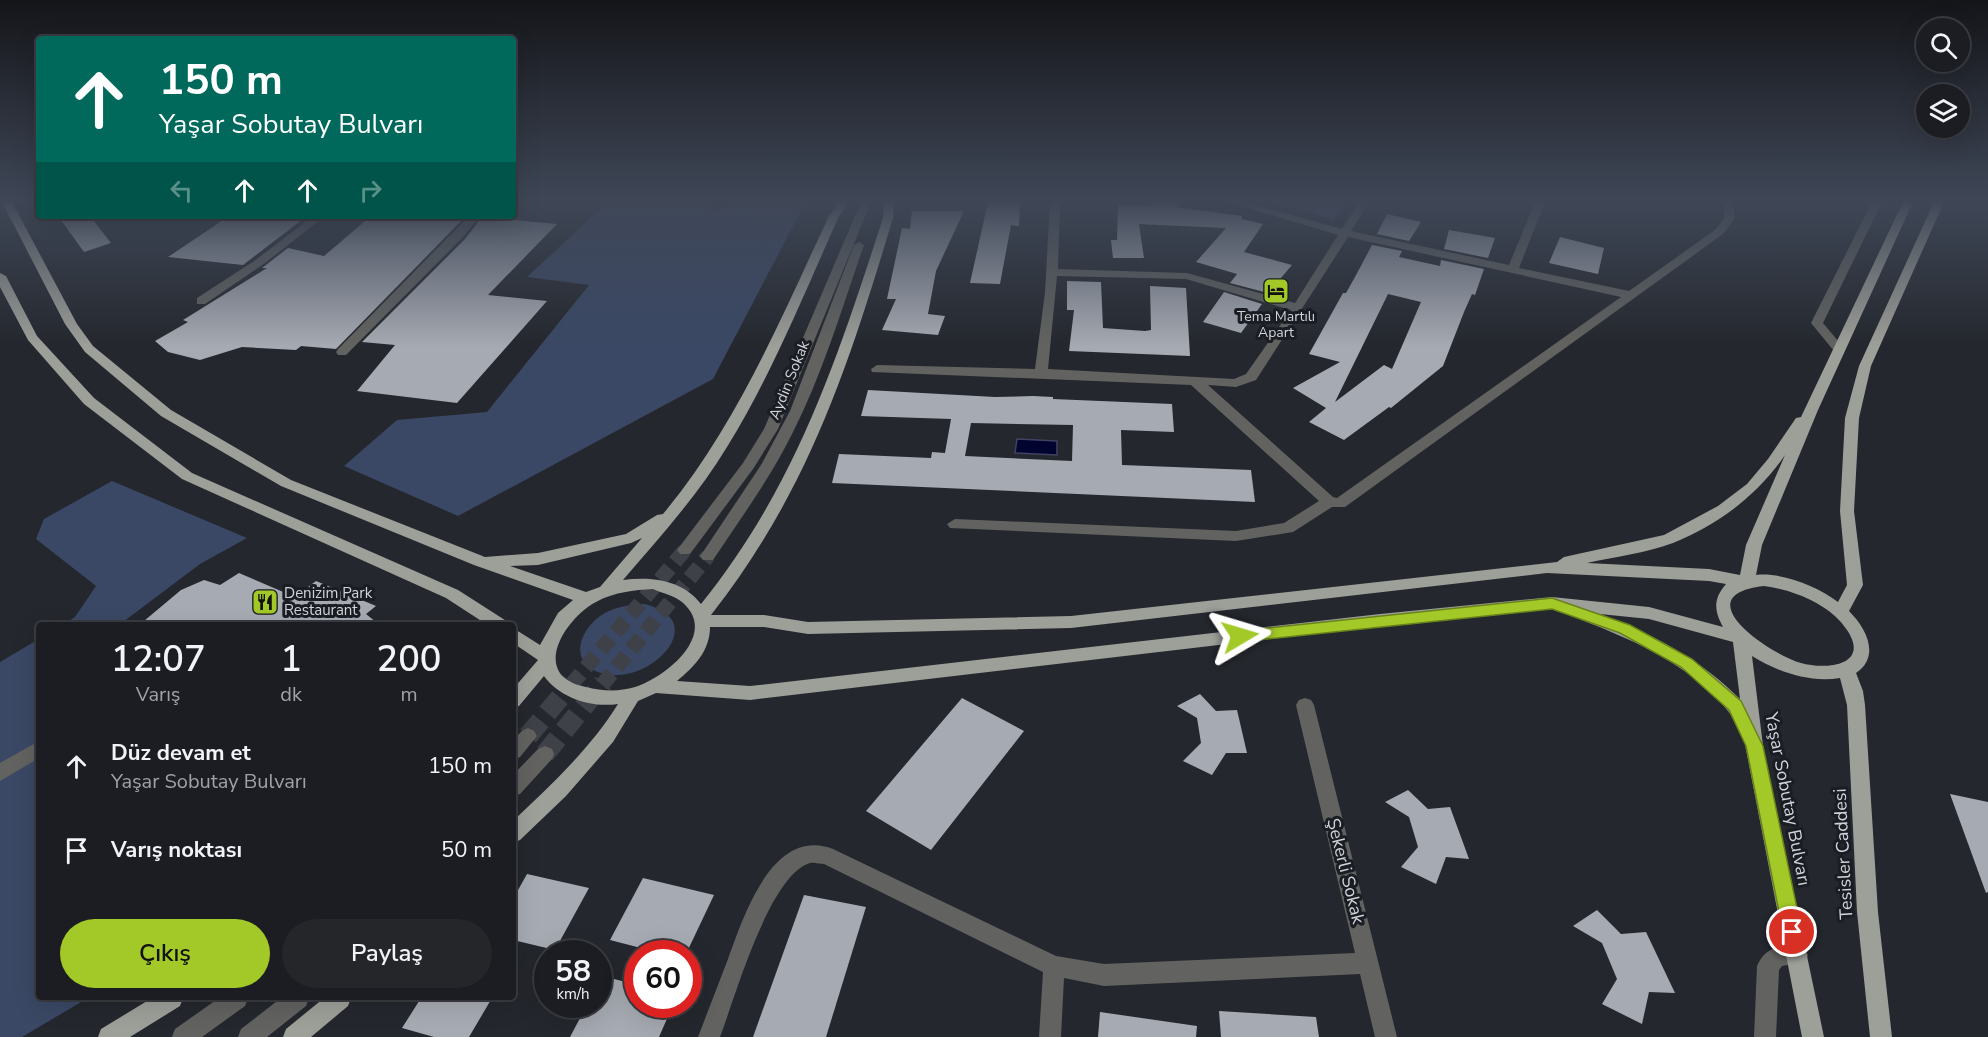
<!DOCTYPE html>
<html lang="tr">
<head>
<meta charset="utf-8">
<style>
	body { margin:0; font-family:"Nunito Sans",sans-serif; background:#24262a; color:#f1f3f6; height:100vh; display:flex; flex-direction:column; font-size:22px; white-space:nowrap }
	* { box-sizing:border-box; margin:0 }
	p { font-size:20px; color:#a0a2a5 }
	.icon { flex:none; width:33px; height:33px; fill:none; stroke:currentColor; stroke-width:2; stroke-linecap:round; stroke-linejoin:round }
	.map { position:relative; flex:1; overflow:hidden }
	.side { position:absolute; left:36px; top:622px; width:480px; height:378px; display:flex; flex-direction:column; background:#1b1d22; border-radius:6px; box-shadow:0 6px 24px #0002,0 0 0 2px #393b40 }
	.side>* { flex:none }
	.hud { position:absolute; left:36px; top:36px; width:480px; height:183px; border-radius:6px; box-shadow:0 6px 24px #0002,0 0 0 2px #393b40; background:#00695c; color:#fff; overflow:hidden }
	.controls { position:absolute; left:1916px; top:18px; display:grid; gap:12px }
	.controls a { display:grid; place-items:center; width:54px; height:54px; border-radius:50%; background:#1b1d22; box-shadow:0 6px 24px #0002,0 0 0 2px #393b40; font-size:30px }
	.speed { position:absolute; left:534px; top:940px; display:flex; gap:12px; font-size:30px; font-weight:700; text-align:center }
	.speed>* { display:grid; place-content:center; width:78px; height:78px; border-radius:50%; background:#1b1d22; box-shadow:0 6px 24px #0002,0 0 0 2px #393b40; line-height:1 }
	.speed small { font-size:15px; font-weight:400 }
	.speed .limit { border:9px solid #d22; background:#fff; color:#111 }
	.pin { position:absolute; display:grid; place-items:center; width:51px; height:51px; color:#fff; margin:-26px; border:3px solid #fff; border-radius:50%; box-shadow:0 2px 6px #0007 }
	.me { position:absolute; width:66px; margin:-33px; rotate:83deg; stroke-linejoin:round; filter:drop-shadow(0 0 4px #0008) }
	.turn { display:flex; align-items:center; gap:21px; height:126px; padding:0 24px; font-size:27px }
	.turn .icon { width:78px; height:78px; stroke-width:2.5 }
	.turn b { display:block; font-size:42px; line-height:51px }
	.lanes { display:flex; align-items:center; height:57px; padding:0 24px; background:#0003; justify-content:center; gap:30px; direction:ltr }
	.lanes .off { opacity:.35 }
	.eta { display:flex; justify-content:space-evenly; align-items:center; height:102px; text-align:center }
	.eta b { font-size:36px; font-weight:600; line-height:42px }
	.button { display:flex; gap:12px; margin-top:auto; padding:12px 24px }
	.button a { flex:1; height:69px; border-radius:36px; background:#a2c928; color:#111; font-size:24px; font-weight:600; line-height:69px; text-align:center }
	.button a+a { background:#24262a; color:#f1f3f6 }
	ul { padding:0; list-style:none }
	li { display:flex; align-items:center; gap:18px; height:84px; padding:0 24px }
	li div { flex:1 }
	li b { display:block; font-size:22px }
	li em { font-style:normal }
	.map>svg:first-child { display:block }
</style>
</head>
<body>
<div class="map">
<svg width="1988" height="1037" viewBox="0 0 1988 1037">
	<rect width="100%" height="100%" fill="#24272d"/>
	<g fill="#3a4865">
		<polygon points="608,202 697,202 711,210 753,202 804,205 713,379 458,516 344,466 397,420 487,412 589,285 527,277"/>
		<polygon points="1273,202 1344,202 1333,220"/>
		<polygon points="112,481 247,538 200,564 119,625 62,625 75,617 96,586 36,539 44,519"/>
		<path d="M644,604C713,620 651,685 604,674C569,665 577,633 600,616C613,607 628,605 644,604Z"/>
		<polygon points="39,639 39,998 88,998 22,1037 0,1037 0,662"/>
	</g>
	<polygon fill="#00042f" stroke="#3f4262" stroke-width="1.5" points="1017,439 1057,441 1057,455 1015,453"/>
	<g fill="#a6aab2" fill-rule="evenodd">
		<polygon points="988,202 1020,202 1019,226 1011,225 1000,284 970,283"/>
		<polygon points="1152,203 1177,204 1177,207 1242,216 1242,219 1263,224 1244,252 1292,265 1268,293 1230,283 1237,274 1196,262 1226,228 1139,224 1144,258 1113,258 1111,240 1117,240 1118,204 1152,206"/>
		<polygon points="912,211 964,211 936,271 928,314 945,316 938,335 882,330 896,299 887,299 902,228 910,229"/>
		<polygon points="1387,214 1421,222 1409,241 1377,234"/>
		<polygon points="58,216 90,216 111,243 84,252"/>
		<polygon points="229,216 307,216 243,265 168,257"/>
		<polygon points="371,216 466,216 336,349 301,346 296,350 242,347 200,360 168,352 155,341 188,322 183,320 267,268 262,268 288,248 324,256"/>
		<polygon points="482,217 557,224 488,295 547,301 457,403 357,391 395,345 362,342 465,239"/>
		<polygon points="1449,230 1495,238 1488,258 1444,249"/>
		<polygon points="1560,237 1604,248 1598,274 1549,263"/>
		<path d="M1372,245L1402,251L1399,257L1440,266L1441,260L1484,269L1475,295L1472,294L1464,312L1443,366L1391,408L1389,407L1344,440L1309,422L1326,408L1293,388L1340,362L1309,354L1343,293H1346L1355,277ZM1388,294L1421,302L1392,369L1384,365L1335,402Z"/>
		<polygon points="1067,281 1101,282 1103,328 1145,331 1151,330 1150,286 1186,288 1190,356 1069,351 1074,310 1067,310"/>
		<polygon points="1224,292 1262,304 1241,333 1203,322"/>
		<path d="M868,390L995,397L1033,396L1053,397V399L1172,404L1174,432L1121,430L1122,465L1251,470L1255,502L832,483L839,454L931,458L932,452L945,453L951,419L861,416ZM971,423L1073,425L1072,461L965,456Z"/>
		<polygon points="239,573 295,597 316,581 376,606 366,614 381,626 138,626 181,590 204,580 220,585"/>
		<polygon points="1200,694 1216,711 1237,710 1247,753 1226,753 1212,775 1183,761 1201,743 1197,718 1177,706"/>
		<polygon points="962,698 1024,731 931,850 866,811"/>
		<polygon points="1408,790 1428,809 1450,807 1469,859 1446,857 1436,884 1401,867 1418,847 1409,817 1385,802"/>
		<polygon points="1950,794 1988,802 1988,892 1986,893"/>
		<polygon points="527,874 589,888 555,950 513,940 513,899"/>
		<polygon points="643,878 714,895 686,954 664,954 610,940"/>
		<polygon points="804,895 866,907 826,1037 753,1037"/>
		<polygon points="1597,910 1621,934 1646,932 1675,993 1649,992 1642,1024 1602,1004 1617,979 1602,943 1573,926"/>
		<polygon points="598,975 638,985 638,1005 673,1005 659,1037 570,1037 587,1005 598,1005"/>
		<polygon points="421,998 492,998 469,1037 434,1037 402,1028"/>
		<polygon points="1219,1011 1316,1017 1319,1037 1221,1037"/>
		<polygon points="1100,1012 1197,1026 1196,1037 1098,1037"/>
	</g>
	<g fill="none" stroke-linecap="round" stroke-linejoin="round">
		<g stroke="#3e4147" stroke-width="15" stroke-dasharray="15 8" stroke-linecap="butt">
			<polyline points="571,685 685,550"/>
			<polyline points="602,685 708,556"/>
		</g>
		<g stroke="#3e4147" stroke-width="20" stroke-dasharray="20 10" stroke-linecap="butt">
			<polyline points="528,736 572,683"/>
			<polyline points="545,754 603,683"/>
		</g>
		<g fill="#626360" fill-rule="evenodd">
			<polygon points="861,202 871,202 778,429 753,469 690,554 680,554 677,550 680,546 743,463 764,429"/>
			<path d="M1050,202H1060L1058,269L1187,273L1295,303L1338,235L1228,202H1245L1342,229L1359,202H1369L1351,231L1509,265L1535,202H1545L1519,268L1629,291L1715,230L1724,219V202H1734V219L1723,234L1345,507H1332L1293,532L1236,541L950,528L947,524L955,519L1236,531L1284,523L1319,501L1191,385L872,372L871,369L877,365L1035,369L1045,292ZM1348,237L1621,297L1337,498L1333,497L1208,385L1236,387L1256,380ZM1057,276L1186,279L1291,310L1246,374L1234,379L1048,369Z"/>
			<polygon points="1872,202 1882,202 1823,323 1844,348 1838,352 1834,351 1811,323"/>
			<polygon points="313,216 325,216 265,263 205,304 197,304 197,298 257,259"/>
			<polygon points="469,216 480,216 463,237 346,355 338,355 336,352 338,349"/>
			<path d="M859,242L864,245C842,308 823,373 793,432C771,477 741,518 713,560H703L700,556L703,552L761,465L790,411L854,245Z"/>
			<path d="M1305,698L1311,700L1314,705L1397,1037H1375L1360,974L1104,986L1064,978L1061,1037H1039L1043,972L824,864C820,864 814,862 810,863C769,875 735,998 720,1037H698C708,1011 718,985 728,959C743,918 772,826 833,849L1056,956L1104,964L1355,953L1296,705L1299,700Z"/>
			<polygon points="528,728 534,731 537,736 520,757 513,760 513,740 522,731"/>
			<polygon points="39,741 39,758 0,781 0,763"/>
			<polygon points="545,746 552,749 554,754 552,759 520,794 513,796 513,775 538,749"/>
			<path d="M1797,945L1805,948L1808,955L1805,962L1782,966L1779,970L1776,1037H1754L1757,966C1765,947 1778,946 1797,945Z"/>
			<polygon points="219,998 248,998 245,1006 202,1037 172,1037 175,1029"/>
			<polygon points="281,998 309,998 306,1006 267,1037 238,1037 241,1029"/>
		</g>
		<g fill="#9d9f99" fill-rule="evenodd">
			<path d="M2,202H12L77,324L93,346L171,410L291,480L485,557L538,553L626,534L657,515L663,514C737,425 780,320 829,216L839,202H849L839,216C804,294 772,374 727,447C698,495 660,537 623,580C651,576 683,580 701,604C796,486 837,360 883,218L884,202H894L893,218C848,367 809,490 711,615H764L808,622L1071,616L1557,562L1564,557L1664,535L1718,506L1747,484L1768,459L1796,418L1801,417L1903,202H1913L1818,410L1762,545L1756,575C1782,572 1817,586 1838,602L1847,585L1840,511L1845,418L1859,366L1934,202H1944L1871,366L1859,418L1854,511L1863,585L1849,611C1866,628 1881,656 1856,673L1863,691L1865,705L1878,912L1892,1037H1870L1857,912L1847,705L1840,678C1809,683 1778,672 1752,656L1763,746L1824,1037H1802L1744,739C1737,731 1735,719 1728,711C1689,662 1626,637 1569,615L1567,611L1552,609L1380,626L750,700L656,693L638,701L613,742L566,796L520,840L513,843V821C551,785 590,749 618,704C591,708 560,698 544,676L519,706L513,708V689L538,660L513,643V628L540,645L558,613L573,600L474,565L281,486L161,416L85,352L65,324ZM1785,455L1746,545L1740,575L1709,569L1587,563C1614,557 1646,553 1673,543C1718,525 1758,495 1785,455ZM642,538L600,587L586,592L510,566L538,565L631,543ZM1547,573L1709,581L1726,584C1713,599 1714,610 1723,627L1649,607L1552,597L1380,614L750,686L677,681C694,667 710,651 710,627H764L808,634L1071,628ZM1764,586C1793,590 1830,604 1847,630C1871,666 1825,670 1801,663C1767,653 1684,595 1764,586ZM653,589C662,593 675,596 682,602C720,634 665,678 635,687C618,692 602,691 586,687C529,676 564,619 596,602C614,592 634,590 653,589ZM1600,614L1649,619L1733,642L1740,699C1700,659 1653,634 1600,614Z"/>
			<polygon points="0,273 6,276 37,336 94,398 192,473 458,590 508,622 510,626 489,626 446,598 182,479 84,404 28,340 0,287"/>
			<polygon points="152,998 183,998 180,1006 130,1037 98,1037 101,1029"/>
			<polygon points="324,998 351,998 348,1006 311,1037 283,1037 286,1029"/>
		</g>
	</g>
	<linearGradient id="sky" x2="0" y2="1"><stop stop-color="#141519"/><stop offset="0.58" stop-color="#3f4757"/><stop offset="1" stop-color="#3f4757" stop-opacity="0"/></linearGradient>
	<rect width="1988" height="347" fill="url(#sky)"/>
	<polygon fill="#a2c928" stroke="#69831a" stroke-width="1.5" points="1552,598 1630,625 1692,659 1741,701 1763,746 1802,932 1799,938 1792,941 1786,938 1783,932 1746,746 1729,710 1681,667 1620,633 1552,609 1240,642 1235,641 1232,636 1235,632 1240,631"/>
	<defs>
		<g id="hotel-square" transform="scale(1.35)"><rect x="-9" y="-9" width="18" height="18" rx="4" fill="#a2c928" stroke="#1a1d23"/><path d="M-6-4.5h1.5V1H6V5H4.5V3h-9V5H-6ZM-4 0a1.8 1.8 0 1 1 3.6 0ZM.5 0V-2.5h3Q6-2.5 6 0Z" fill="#111"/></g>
		<g id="restaurant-square" transform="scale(1.35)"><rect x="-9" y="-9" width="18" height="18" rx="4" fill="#a2c928" stroke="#1a1d23"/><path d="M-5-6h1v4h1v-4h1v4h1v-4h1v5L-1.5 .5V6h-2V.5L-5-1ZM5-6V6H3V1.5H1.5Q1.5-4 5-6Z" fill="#111"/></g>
	</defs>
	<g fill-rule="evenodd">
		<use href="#hotel-square" x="1276" y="291"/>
		<use href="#restaurant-square" x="265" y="602"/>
	</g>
	<g text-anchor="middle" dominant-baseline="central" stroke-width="6" stroke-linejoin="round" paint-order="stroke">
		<g font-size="14" fill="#d2d4d9" stroke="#1a1d23">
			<text x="1276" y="316">Tema Martılı<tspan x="1276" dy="16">Apart</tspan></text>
		</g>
		<g font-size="15" fill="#d2d4d9" stroke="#1a1d23">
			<text transform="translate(789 380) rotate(-68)">Aydin Sokak</text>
		</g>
		<g font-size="15" fill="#d2d4d9" stroke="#1a1d23" text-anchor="start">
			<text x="284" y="593">Denizim Park<tspan x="284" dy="17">Restaurant</tspan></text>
		</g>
		<g font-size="18" fill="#d2d4d9" stroke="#1a1d23">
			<text transform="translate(1788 799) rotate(79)">Yaşar Sobutay Bulvarı</text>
			<text transform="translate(1843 854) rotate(-93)">Tesisler Caddesi</text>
			<text transform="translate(1346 871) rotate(76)">Şekerli Sokak</text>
		</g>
	</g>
</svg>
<div class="controls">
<a><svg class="icon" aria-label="search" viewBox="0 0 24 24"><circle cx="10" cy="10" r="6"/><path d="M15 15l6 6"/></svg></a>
<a><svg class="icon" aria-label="layers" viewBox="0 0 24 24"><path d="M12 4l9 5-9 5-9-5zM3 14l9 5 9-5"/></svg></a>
</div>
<div class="speed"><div>58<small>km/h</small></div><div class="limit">60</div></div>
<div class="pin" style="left:1792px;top:932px;background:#d93025"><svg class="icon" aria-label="arrive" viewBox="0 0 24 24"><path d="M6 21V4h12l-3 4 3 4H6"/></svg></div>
<svg class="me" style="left:1240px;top:636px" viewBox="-20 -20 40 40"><path d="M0-17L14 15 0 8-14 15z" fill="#a2c928" stroke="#fff" stroke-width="4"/></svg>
<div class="hud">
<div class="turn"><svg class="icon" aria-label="ahead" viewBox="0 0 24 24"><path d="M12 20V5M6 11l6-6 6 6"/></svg><div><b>150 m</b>Yaşar Sobutay Bulvarı</div></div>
<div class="lanes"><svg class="icon off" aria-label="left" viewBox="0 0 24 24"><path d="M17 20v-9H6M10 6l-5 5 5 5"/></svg><svg class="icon" aria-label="ahead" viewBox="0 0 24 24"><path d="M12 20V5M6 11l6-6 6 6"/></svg><svg class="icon" aria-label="ahead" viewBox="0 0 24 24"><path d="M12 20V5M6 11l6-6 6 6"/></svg><svg class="icon off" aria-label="right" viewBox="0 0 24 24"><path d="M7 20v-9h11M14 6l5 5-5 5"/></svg></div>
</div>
<section class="side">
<div class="eta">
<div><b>12:07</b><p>Varış</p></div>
<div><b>1</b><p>dk</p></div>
<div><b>200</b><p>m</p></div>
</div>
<ul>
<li><svg class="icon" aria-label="ahead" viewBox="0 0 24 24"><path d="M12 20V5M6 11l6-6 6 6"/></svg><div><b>Düz devam et</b><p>Yaşar Sobutay Bulvarı</p></div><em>150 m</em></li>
<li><svg class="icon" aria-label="arrive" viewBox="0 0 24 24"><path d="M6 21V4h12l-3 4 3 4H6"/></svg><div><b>Varış noktası</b></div><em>50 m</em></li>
</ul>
<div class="button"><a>Çıkış</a><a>Paylaş</a></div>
</section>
</div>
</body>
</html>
